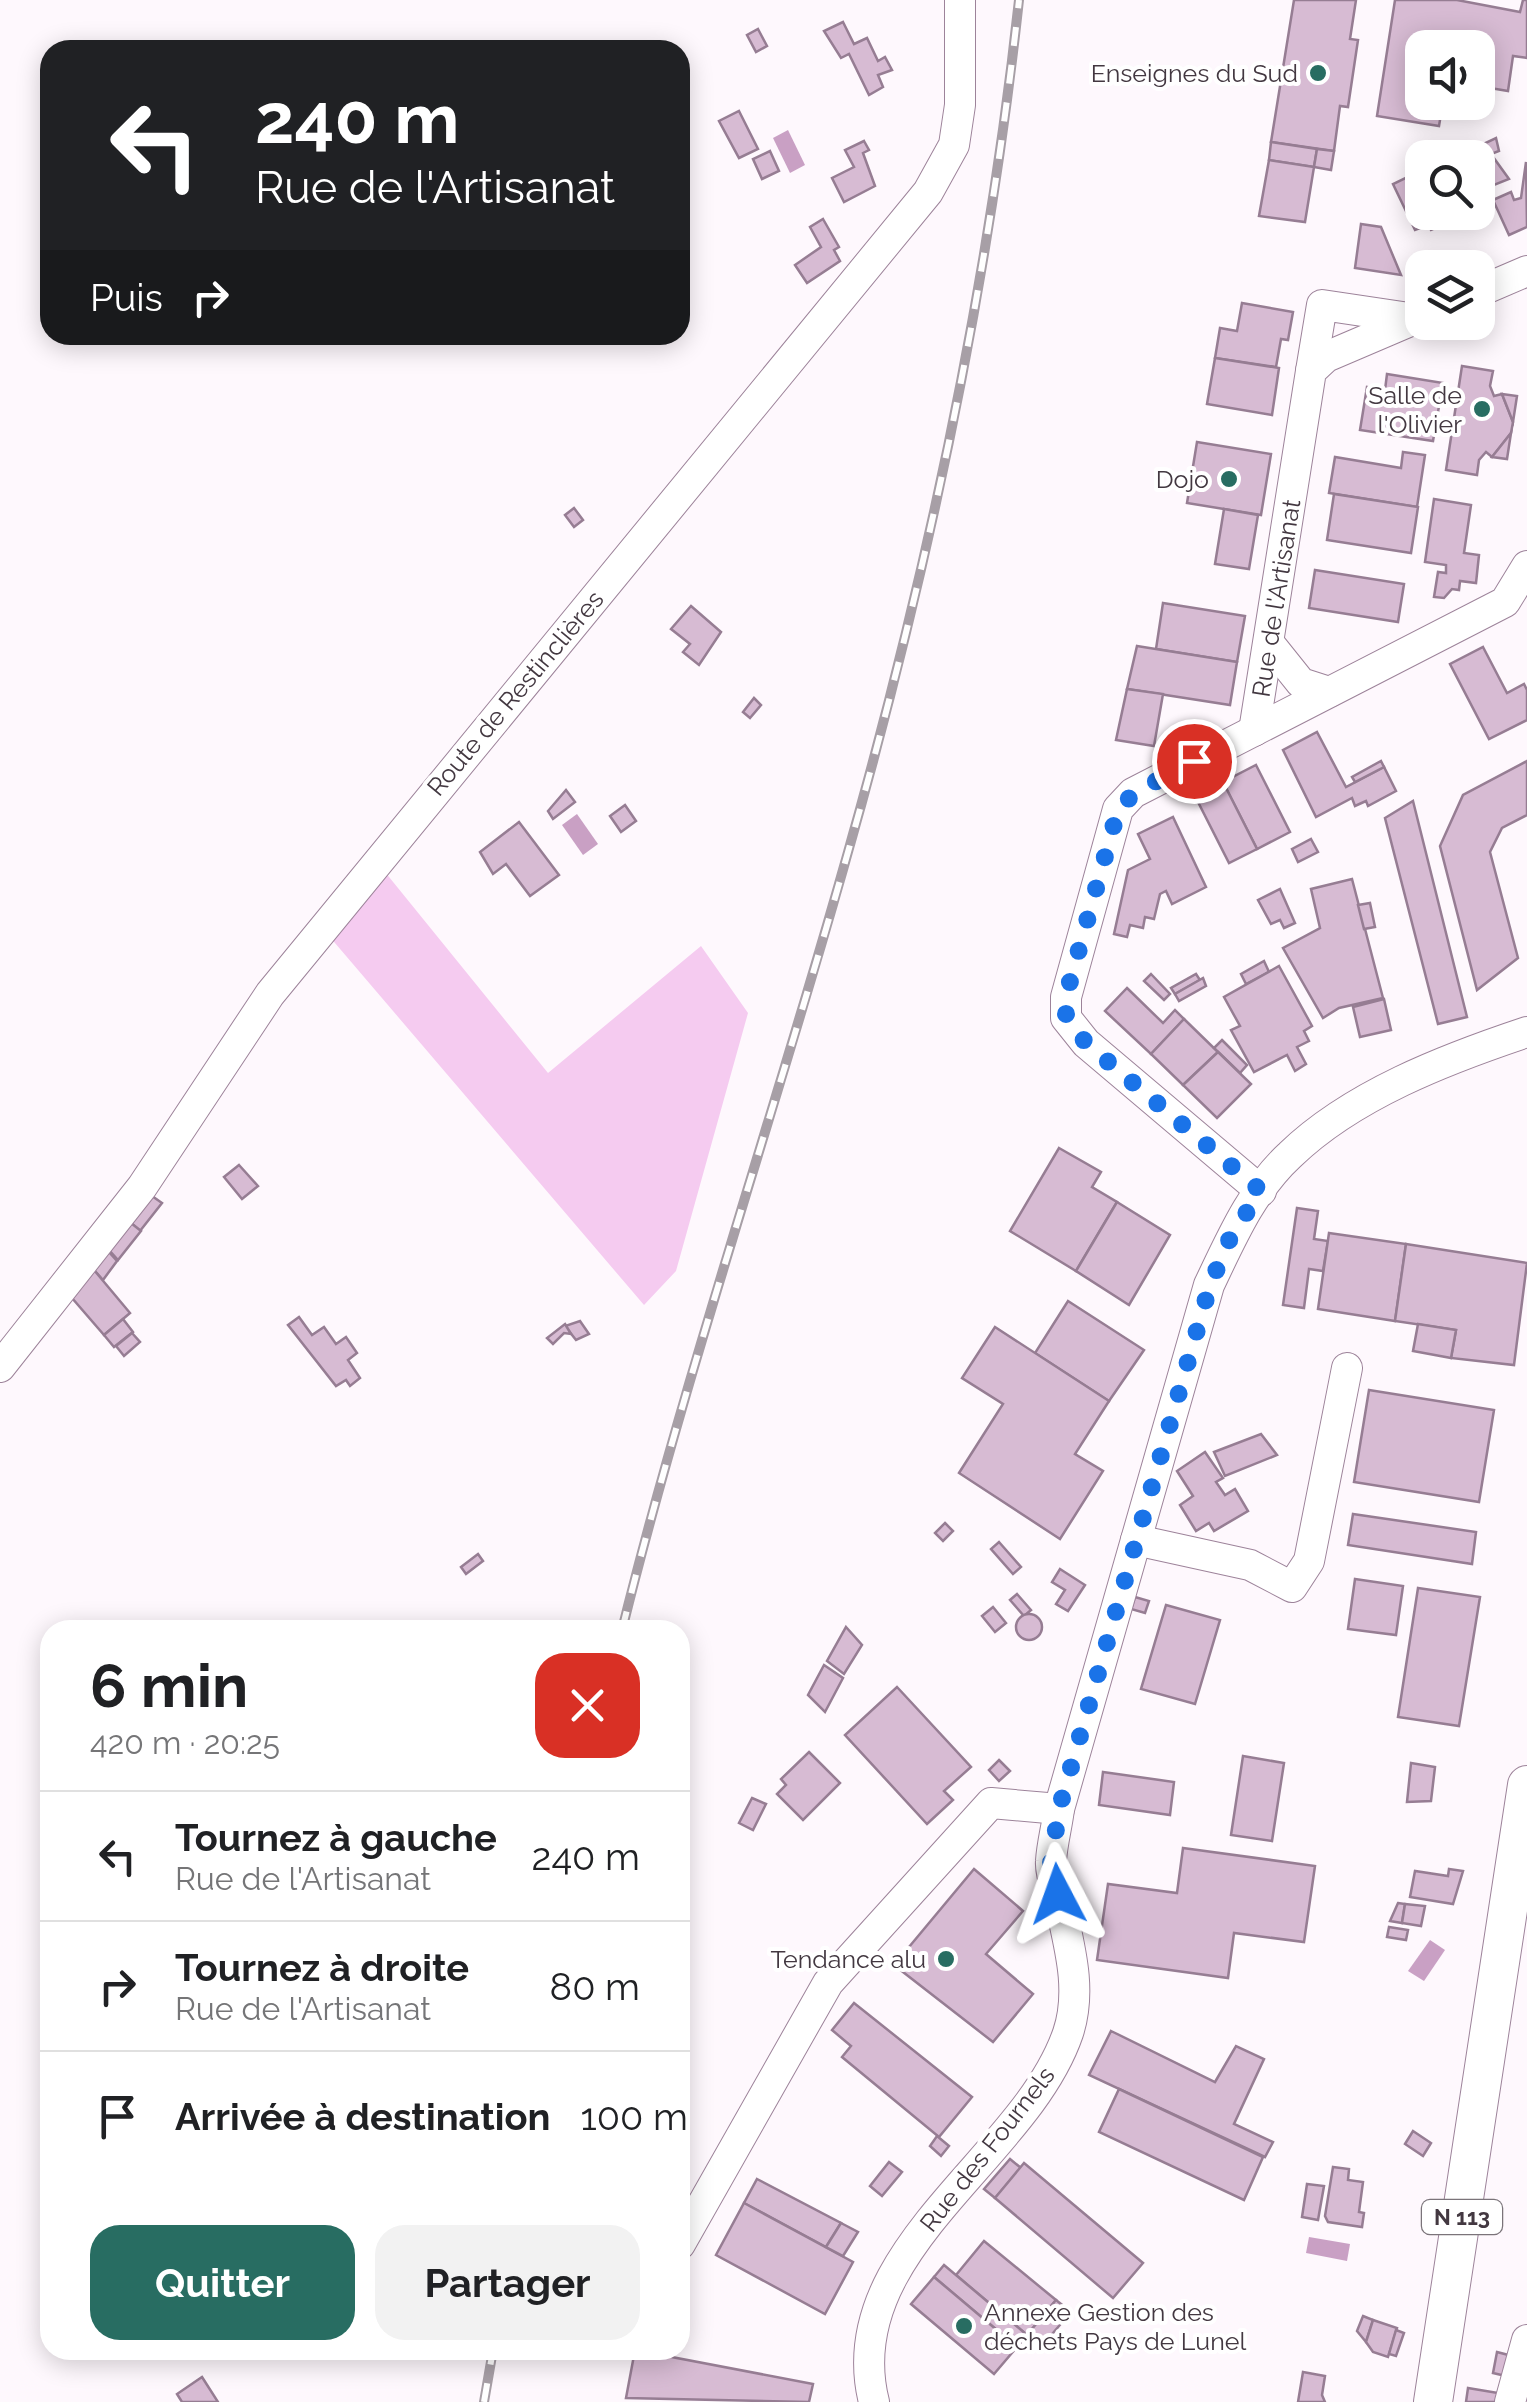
<!DOCTYPE html>
<html lang="fr">
<head>
<meta charset="utf-8">
<style>
	body { margin:0; font-family:Raleway,sans-serif; background:#f2f2f2; color:#202124; height:100vh; display:flex; flex-direction:column; font-size:38px; white-space:nowrap }
	* { box-sizing:border-box; margin:0 }
	p { font-size:32px; color:#757577 }
	.icon { flex:none; width:55px; height:55px; fill:none; stroke:currentColor; stroke-width:2; stroke-linecap:round; stroke-linejoin:round }
	.map { position:relative; flex:1; overflow:hidden }
	.side { position:absolute; left:40px; top:1620px; width:650px; height:740px; display:flex; flex-direction:column; background:#fff; border-radius:30px; box-shadow:0 5px 25px #0003 }
	.side>* { flex:none }
	.banner { position:absolute; left:40px; top:40px; width:650px; height:305px; border-radius:30px; box-shadow:0 5px 25px #0003; background:#202124; color:#fff; overflow:hidden }
	.controls { position:absolute; left:1405px; top:30px; display:grid; gap:20px }
	.controls a { display:grid; place-items:center; width:90px; height:90px; border-radius:20px; background:#fff; box-shadow:0 5px 25px #0003; font-size:50px }
	.pin { position:absolute; display:grid; place-items:center; width:85px; height:85px; color:#fff; margin:-42px; border:5px solid #fff; border-radius:50%; box-shadow:0 2px 10px #0007 }
	.me { position:absolute; width:110px; margin:-55px; rotate:356deg; stroke-linejoin:round; filter:drop-shadow(0 0 8px #0008) }
	.turn { display:flex; align-items:center; gap:35px; height:210px; padding:0 50px; font-size:45px }
	.turn .icon { width:130px; height:130px; stroke-width:2.5 }
	.turn b { display:block; font-size:70px; line-height:85px }
	.then { display:flex; align-items:center; height:95px; padding:0 50px; background:#0003; gap:20px; font-size:38px }
	.round { display:grid; place-items:center; flex:none; width:105px; height:105px; border-radius:30px; background:#f2f2f2 }
	.overview { display:flex; align-items:center; justify-content:space-between; height:170px; padding:0 50px }
	h1 { font-size:60px; font-weight:700; line-height:75px }
	.cta { display:flex; gap:20px; margin-top:auto; padding:20px 50px }
	.cta a { flex:1; height:115px; border-radius:30px; background:#286d62; color:#fff; font-size:40px; font-weight:700; line-height:115px; text-align:center }
	.cta a+a { background:#f2f2f2; color:#202124 }
	ul { padding:0; list-style:none }
	li { display:flex; align-items:center; gap:30px; height:130px; padding:0 50px; border-top:2px solid #e0e0e0 }
	li div { flex:1 }
	li b { display:block; font-size:38px }
	li em { font-style:normal }
	.map>svg:first-child { display:block }
</style>
</head>
<body>
<div class="map">
<svg width="1527" height="2402" viewBox="0 0 1527 2402">
	<rect width="100%" height="100%" fill="#fef8fd"/>
	<polygon fill="#f5cbf0" points="385,872 548,1073 701,946 748,1013 676,1271 644,1305 329,936"/>
	<g fill="#c9a0c4">
		<polygon points="788,130 805,165 790,173 773,138"/>
		<polygon points="577,814 598,844 583,855 562,825"/>
		<polygon points="1430,1940 1445,1950 1424,1981 1408,1971"/>
		<polygon points="1309,2237 1350,2244 1347,2261 1306,2253"/>
	</g>
	<g fill="#d7bbd3" stroke="#967d93" stroke-width="2.5">
		<polygon points="1294,0 1356,0 1350,39 1358,40 1348,107 1340,106 1334,151 1271,142"/>
		<polygon points="1395,0 1457,0 1520,12 1523,0 1527,0 1527,58 1513,56 1508,91 1478,86 1478,48 1422,48 1422,102 1443,102 1439,126 1377,116"/>
		<polygon points="843,22 854,44 867,38 878,61 885,57 892,70 878,75 883,87 869,95 849,54 841,58 824,31"/>
		<polygon points="758,29 767,46 756,52 747,35"/>
		<polygon points="739,111 758,149 739,158 719,121"/>
		<polygon points="1496,138 1499,151 1491,154 1509,179 1489,187 1478,162 1479,146"/>
		<polygon points="864,141 869,150 863,153 875,186 844,202 832,178 854,167 845,150"/>
		<polygon points="1271,142 1317,149 1314,167 1269,160"/>
		<polygon points="1317,149 1334,151 1331,170 1314,167"/>
		<polygon points="770,151 779,171 762,179 753,159"/>
		<polygon points="1269,160 1314,167 1305,222 1259,216"/>
		<polygon points="1526,162 1527,227 1509,235 1493,200 1511,192 1514,200 1521,198"/>
		<polygon points="1422,170 1422,212 1447,212 1451,221 1431,230 1428,225 1415,230 1393,184"/>
		<polygon points="823,219 839,247 834,250 840,261 807,283 795,265 821,247 810,227"/>
		<polygon points="1361,224 1381,227 1401,275 1355,268"/>
		<polygon points="1242,303 1293,312 1288,340 1281,339 1276,367 1215,358 1220,328 1237,331"/>
		<polygon points="1215,358 1279,368 1272,415 1207,404"/>
		<polygon points="1462,366 1493,371 1490,386 1494,396 1502,394 1513,422 1511,433 1492,457 1486,452 1479,460 1477,475 1446,470"/>
		<polygon points="1387,374 1443,383 1433,441 1360,430 1367,387 1385,390"/>
		<polygon points="1502,394 1517,396 1513,422"/>
		<polygon points="1511,433 1507,459 1492,457"/>
		<polygon points="1197,442 1271,454 1261,515 1187,503"/>
		<polygon points="1403,452 1425,455 1417,507 1329,493 1335,457 1401,468"/>
		<polygon points="1334,494 1418,507 1411,553 1327,540"/>
		<polygon points="1434,499 1471,505 1464,553 1479,555 1476,583 1460,581 1459,590 1452,589 1444,598 1434,597 1438,572 1446,573 1446,565 1425,562"/>
		<polygon points="574,508 583,520 574,527 565,515"/>
		<polygon points="1224,509 1258,515 1249,569 1215,564"/>
		<polygon points="1315,570 1404,584 1398,622 1309,608"/>
		<polygon points="1163,603 1245,616 1237,662 1156,649"/>
		<polygon points="691,606 721,632 699,665 683,652 690,644 671,629"/>
		<polygon points="1137,646 1237,662 1230,705 1127,689"/>
		<polygon points="1483,647 1507,693 1524,684 1527,690 1527,720 1489,739 1450,664"/>
		<polygon points="1127,689 1163,694 1154,746 1116,740"/>
		<polygon points="754,698 761,705 750,718 743,712"/>
		<polygon points="1317,732 1346,787 1384,767 1396,791 1368,806 1366,801 1355,806 1352,798 1316,817 1283,750"/>
		<polygon points="1381,761 1384,767 1355,782 1352,777"/>
		<polygon points="1527,761 1527,815 1502,828 1490,852 1518,958 1477,990 1440,846 1463,795"/>
		<polygon points="1256,765 1290,832 1257,849 1223,782"/>
		<polygon points="1223,782 1257,849 1229,863 1195,796"/>
		<polygon points="566,790 575,802 553,819 548,811"/>
		<polygon points="1413,801 1467,1017 1438,1024 1385,818"/>
		<polygon points="625,805 636,821 621,832 610,816"/>
		<polygon points="1173,817 1206,887 1172,904 1166,891 1160,894 1154,919 1145,917 1143,928 1130,925 1127,937 1114,934 1128,870 1150,859 1138,834"/>
		<polygon points="519,822 559,875 530,896 506,864 493,874 480,852"/>
		<polygon points="1311,839 1318,852 1298,862 1292,849"/>
		<polygon points="1352,879 1383,998 1339,1008 1323,1018 1283,948 1320,928 1311,889"/>
		<polygon points="1280,889 1295,923 1284,928 1280,920 1271,924 1258,900"/>
		<polygon points="1370,903 1375,927 1364,929 1358,905"/>
		<polygon points="1264,961 1269,972 1246,984 1241,974"/>
		<polygon points="1279,966 1312,1026 1304,1031 1309,1041 1297,1047 1306,1064 1295,1071 1287,1055 1254,1072 1231,1030 1240,1026 1224,997"/>
		<polygon points="1151,974 1170,994 1164,1000 1144,981"/>
		<polygon points="1196,974 1200,980 1175,994 1171,988"/>
		<polygon points="1203,978 1206,986 1179,1001 1175,994"/>
		<polygon points="1127,988 1163,1023 1175,1010 1184,1019 1151,1054 1105,1011"/>
		<polygon points="1384,999 1391,1030 1360,1037 1353,1007"/>
		<polygon points="1184,1019 1218,1052 1183,1085 1151,1054"/>
		<polygon points="1222,1040 1247,1065 1240,1073 1214,1048"/>
		<polygon points="1218,1052 1251,1084 1217,1118 1183,1085"/>
		<polygon points="1059,1148 1101,1172 1092,1187 1117,1202 1076,1271 1010,1231"/>
		<polygon points="239,1165 258,1186 242,1199 224,1177"/>
		<polygon points="152,1196 162,1203 140,1231 131,1223"/>
		<polygon points="1117,1202 1170,1235 1129,1305 1076,1271"/>
		<polygon points="1297,1208 1318,1211 1314,1239 1328,1241 1323,1271 1309,1269 1304,1308 1283,1305"/>
		<polygon points="131,1223 141,1231 118,1260 109,1250"/>
		<polygon points="1329,1233 1406,1244 1395,1321 1318,1309"/>
		<polygon points="1406,1244 1527,1263 1514,1365 1451,1358 1456,1330 1395,1321"/>
		<polygon points="108,1251 117,1261 103,1280 94,1270"/>
		<polygon points="94,1270 130,1313 104,1335 72,1298"/>
		<polygon points="1068,1301 1144,1350 1109,1401 1035,1353"/>
		<polygon points="299,1317 312,1335 324,1327 336,1344 346,1337 357,1353 348,1360 360,1378 350,1386 346,1380 336,1386 288,1325"/>
		<polygon points="123,1319 133,1332 114,1347 104,1335"/>
		<polygon points="580,1321 589,1334 576,1340 565,1326"/>
		<polygon points="565,1324 571,1334 564,1333 553,1344 547,1338"/>
		<polygon points="1418,1324 1456,1330 1451,1358 1413,1351"/>
		<polygon points="995,1327 1109,1401 1075,1454 1103,1471 1060,1539 959,1473 1003,1404 962,1378"/>
		<polygon points="132,1333 140,1342 124,1356 116,1346"/>
		<polygon points="1369,1390 1494,1410 1479,1502 1354,1482"/>
		<polygon points="1261,1434 1277,1455 1225,1476 1214,1452"/>
		<polygon points="1205,1452 1223,1478 1216,1482 1225,1495 1235,1489 1248,1511 1214,1531 1209,1523 1196,1531 1180,1505 1193,1496 1177,1471"/>
		<polygon points="1353,1514 1476,1532 1472,1564 1348,1545"/>
		<polygon points="945,1523 953,1531 943,1541 935,1533"/>
		<polygon points="999,1542 1021,1567 1013,1574 991,1549"/>
		<polygon points="478,1554 483,1561 466,1574 461,1567"/>
		<polygon points="1060,1569 1085,1585 1068,1611 1056,1604 1065,1590 1052,1582"/>
		<polygon points="1355,1579 1403,1586 1396,1635 1348,1629"/>
		<polygon points="1418,1588 1480,1597 1459,1726 1398,1717"/>
		<polygon points="1017,1594 1031,1610 1024,1616 1010,1600"/>
		<polygon points="1135,1597 1149,1601 1145,1613 1131,1609"/>
		<polygon points="1166,1605 1220,1620 1195,1704 1141,1689"/>
		<polygon points="993,1607 1006,1623 995,1632 982,1616"/>
		<circle cx="1029" cy="1627" r="13"/>
		<polygon points="846,1627 862,1645 844,1674 827,1661"/>
		<polygon points="824,1665 843,1678 825,1712 808,1695"/>
		<polygon points="897,1687 971,1767 944,1791 953,1800 927,1824 845,1735"/>
		<polygon points="809,1752 840,1783 803,1820 777,1794 786,1785 781,1779"/>
		<polygon points="1243,1756 1284,1763 1272,1841 1231,1835"/>
		<polygon points="999,1760 1010,1771 999,1781 989,1770"/>
		<polygon points="1411,1763 1435,1767 1431,1801 1407,1802"/>
		<polygon points="1103,1772 1174,1782 1170,1815 1099,1805"/>
		<polygon points="752,1798 766,1804 753,1830 739,1823"/>
		<polygon points="1183,1848 1315,1866 1304,1942 1234,1933 1228,1978 1097,1960 1108,1884 1177,1893"/>
		<polygon points="974,1869 1023,1911 986,1954 1033,1994 993,2042 894,1965"/>
		<polygon points="1449,1869 1463,1871 1453,1904 1410,1897 1415,1871 1448,1876"/>
		<polygon points="1398,1903 1405,1904 1402,1923 1390,1921"/>
		<polygon points="1405,1904 1425,1906 1421,1926 1402,1923"/>
		<polygon points="1389,1927 1408,1930 1406,1940 1387,1937"/>
		<polygon points="854,2003 972,2097 939,2137 842,2057 851,2046 832,2030"/>
		<polygon points="1111,2031 1215,2082 1236,2046 1264,2059 1234,2124 1273,2142 1265,2157 1089,2075"/>
		<polygon points="1119,2089 1263,2157 1244,2200 1099,2132"/>
		<polygon points="1413,2131 1431,2143 1423,2156 1405,2144"/>
		<polygon points="937,2136 949,2146 941,2156 930,2146"/>
		<polygon points="1010,2159 1021,2168 995,2198 984,2189"/>
		<polygon points="889,2162 902,2172 882,2196 870,2186"/>
		<polygon points="1024,2163 1143,2263 1113,2298 995,2198"/>
		<polygon points="1333,2167 1349,2169 1348,2180 1363,2182 1359,2212 1364,2213 1362,2227 1328,2222 1325,2216"/>
		<polygon points="757,2179 841,2223 826,2247 744,2203"/>
		<polygon points="1307,2184 1324,2186 1318,2220 1302,2217"/>
		<polygon points="744,2203 853,2262 825,2314 716,2255"/>
		<polygon points="841,2223 858,2232 843,2256 826,2247"/>
		<polygon points="984,2241 1056,2300 1027,2335 956,2275"/>
		<polygon points="944,2265 1027,2335 1017,2347 934,2277"/>
		<polygon points="934,2277 1017,2347 994,2374 911,2304"/>
		<polygon points="1056,2300 1071,2312 1041,2347 1027,2335"/>
		<polygon points="1363,2316 1373,2320 1366,2342 1357,2331"/>
		<polygon points="1373,2320 1397,2328 1388,2357 1373,2352 1366,2342"/>
		<polygon points="1396,2330 1404,2333 1396,2356 1389,2354"/>
		<polygon points="635,2350 813,2384 809,2402 626,2398"/>
		<polygon points="1497,2352 1516,2357 1510,2377 1493,2373"/>
		<polygon points="1303,2372 1325,2376 1322,2395 1325,2402 1298,2402"/>
		<polygon points="202,2377 218,2402 182,2402 177,2394"/>
		<polygon points="1468,2388 1498,2393 1496,2402 1466,2402"/>
	</g>
	<g fill="none" stroke-linecap="round" stroke-linejoin="round">
		<g stroke="#9d839a" stroke-width="32">
			<g id="minor">
				<polyline points="1478,292 1527,271"/>
				<polyline points="1311,371 1322,305 1416,319"/>
				<polyline points="1269,643 1301,683 1329,692"/>
				<polyline points="1254,731 1311,371 1326,357 1422,316"/>
				<polyline points="1261,1191 1086,1043 1066,1018 1066,997 1118,809 1133,793 1505,602 1527,566"/>
				<polyline points="0,1367 142,1187 270,994 928,192 954,145 960,105 960,0"/>
				<polyline points="1136,1540 1250,1565 1292,1587 1309,1561 1347,1368"/>
				<polyline points="680,2244 828,1983 991,1803 1059,1809"/>
				<path d="M874,2402C836,2251 1025,2159 1068,2033C1083,1988 1068,1942 1059,1898C1056,1887 1050,1873 1051,1861C1052,1844 1057,1826 1059,1809L1209,1285C1231,1239 1252,1190 1290,1155C1352,1095 1446,1059 1527,1032"/>
				<polyline points="1510,2402 1527,2340"/>
			</g>
		</g>
		<g stroke="#9d839a" stroke-width="40">
			<polyline id="major" points="1433,2402 1527,1785"/>
		</g>
		<use href="#minor" stroke="#fff" stroke-width="30"/>
		<use href="#major" stroke="#fff" stroke-width="38"/>
		<g stroke="#a79fa6" stroke-width="10">
			<g id="rail">
				<path d="M622,1630C687,1368 775,1112 848,852C927,574 988,287 1019,0"/>
				<polyline points="484,2402 493,2350"/>
			</g>
		</g>
		<use href="#rail" stroke="#fff" stroke-width="6" stroke-dasharray="19" stroke-linecap="butt"/>
	</g>
	<g fill="none" stroke-linecap="round" stroke-linejoin="round">
		<polyline stroke="#1a73e8" stroke-width="18" stroke-dasharray="0 32.4" points="1058,1894 1051,1863 1059,1809 1210,1285 1231,1236 1261,1191 1086,1043 1066,1018 1066,996 1118,810 1134,793 1194,761"/>
	</g>
	<g fill="#286d62" stroke="#fff" stroke-width="4">
		<circle cx="1318" cy="73" r="10"/>
		<circle cx="1482" cy="409" r="10"/>
		<circle cx="1229" cy="479" r="10"/>
		<circle cx="946" cy="1959" r="10"/>
		<circle cx="964" cy="2326" r="10"/>
	</g>
	<g text-anchor="middle" dominant-baseline="central" stroke-width="8" stroke-linejoin="round" paint-order="stroke">
		<rect fill="#fff" stroke="#7b747a" stroke-width="2.5" x="1422" y="2200" width="80" height="34" rx="8"/>
		<g font-size="22" font-weight="bold" fill="#433841">
			<text x="1462" y="2217">N 113</text>
		</g>
		<g font-size="25" fill="#433841" stroke="#fff" text-anchor="end">
			<text x="1298" y="73">Enseignes du Sud</text>
			<text x="1462" y="395">Salle de<tspan x="1462" dy="29">l'Olivier</tspan></text>
			<text x="1209" y="479">Dojo</text>
			<text x="926" y="1959">Tendance alu</text>
			<text x="984" y="2312" text-anchor="start">Annexe Gestion des<tspan x="984" dy="29">déchets Pays de Lunel</tspan></text>
		</g>
		<g font-size="25" fill="#433841" stroke="#fff">
			<text transform="translate(1276 598) rotate(-81)">Rue de l'Artisanat</text>
			<text transform="translate(515 693) rotate(-50)">Route de Restinclières</text>
			<text transform="translate(987 2149) rotate(-52)">Rue des Fournels</text>
		</g>
	</g>
</svg>
<div class="controls">
<a><svg class="icon" aria-label="sound" viewBox="0 0 24 24"><path d="M4 9h4l5-4v14l-5-4H4zM17 9q2 3 0 6"/></svg></a>
<a><svg class="icon" aria-label="search" viewBox="0 0 24 24"><circle cx="10" cy="10" r="6"/><path d="M15 15l6 6"/></svg></a>
<a><svg class="icon" aria-label="layers" viewBox="0 0 24 24"><path d="M12 4l9 5-9 5-9-5zM3 14l9 5 9-5"/></svg></a>
</div>
<div class="pin" style="left:1194px;top:761px;background:#d93025"><svg class="icon" aria-label="arrive" viewBox="0 0 24 24"><path d="M6 21V4h12l-3 4 3 4H6"/></svg></div>
<svg class="me" style="left:1058px;top:1894px" viewBox="-20 -20 40 40"><path d="M0-17L14 15 0 8-14 15z" fill="#1a73e8" stroke="#fff" stroke-width="4"/></svg>
<div class="banner">
<div class="turn"><svg class="icon" aria-label="left" viewBox="0 0 24 24"><path d="M17 20v-9H6M10 6l-5 5 5 5"/></svg><div><b>240 m</b>Rue de l'Artisanat</div></div>
<div class="then">Puis<svg class="icon" aria-label="right" viewBox="0 0 24 24"><path d="M7 20v-9h11M14 6l5 5-5 5"/></svg></div>
</div>
<section class="side">
<div class="overview"><div><h1>6 min</h1><p>420 m · 20:25</p></div><a class="round" style="background:#d93025;color:#fff"><svg class="icon" aria-label="close" viewBox="0 0 24 24"><path d="M6 6l12 12M18 6L6 18"/></svg></a></div>
<ul>
<li><svg class="icon" aria-label="left" viewBox="0 0 24 24"><path d="M17 20v-9H6M10 6l-5 5 5 5"/></svg><div><b>Tournez à gauche</b><p>Rue de l'Artisanat</p></div><em>240 m</em></li>
<li><svg class="icon" aria-label="right" viewBox="0 0 24 24"><path d="M7 20v-9h11M14 6l5 5-5 5"/></svg><div><b>Tournez à droite</b><p>Rue de l'Artisanat</p></div><em>80 m</em></li>
<li><svg class="icon" aria-label="arrive" viewBox="0 0 24 24"><path d="M6 21V4h12l-3 4 3 4H6"/></svg><div><b>Arrivée à destination</b></div><em>100 m</em></li>
</ul>
<div class="cta"><a>Quitter</a><a>Partager</a></div>
</section>
</div>
</body>
</html>
